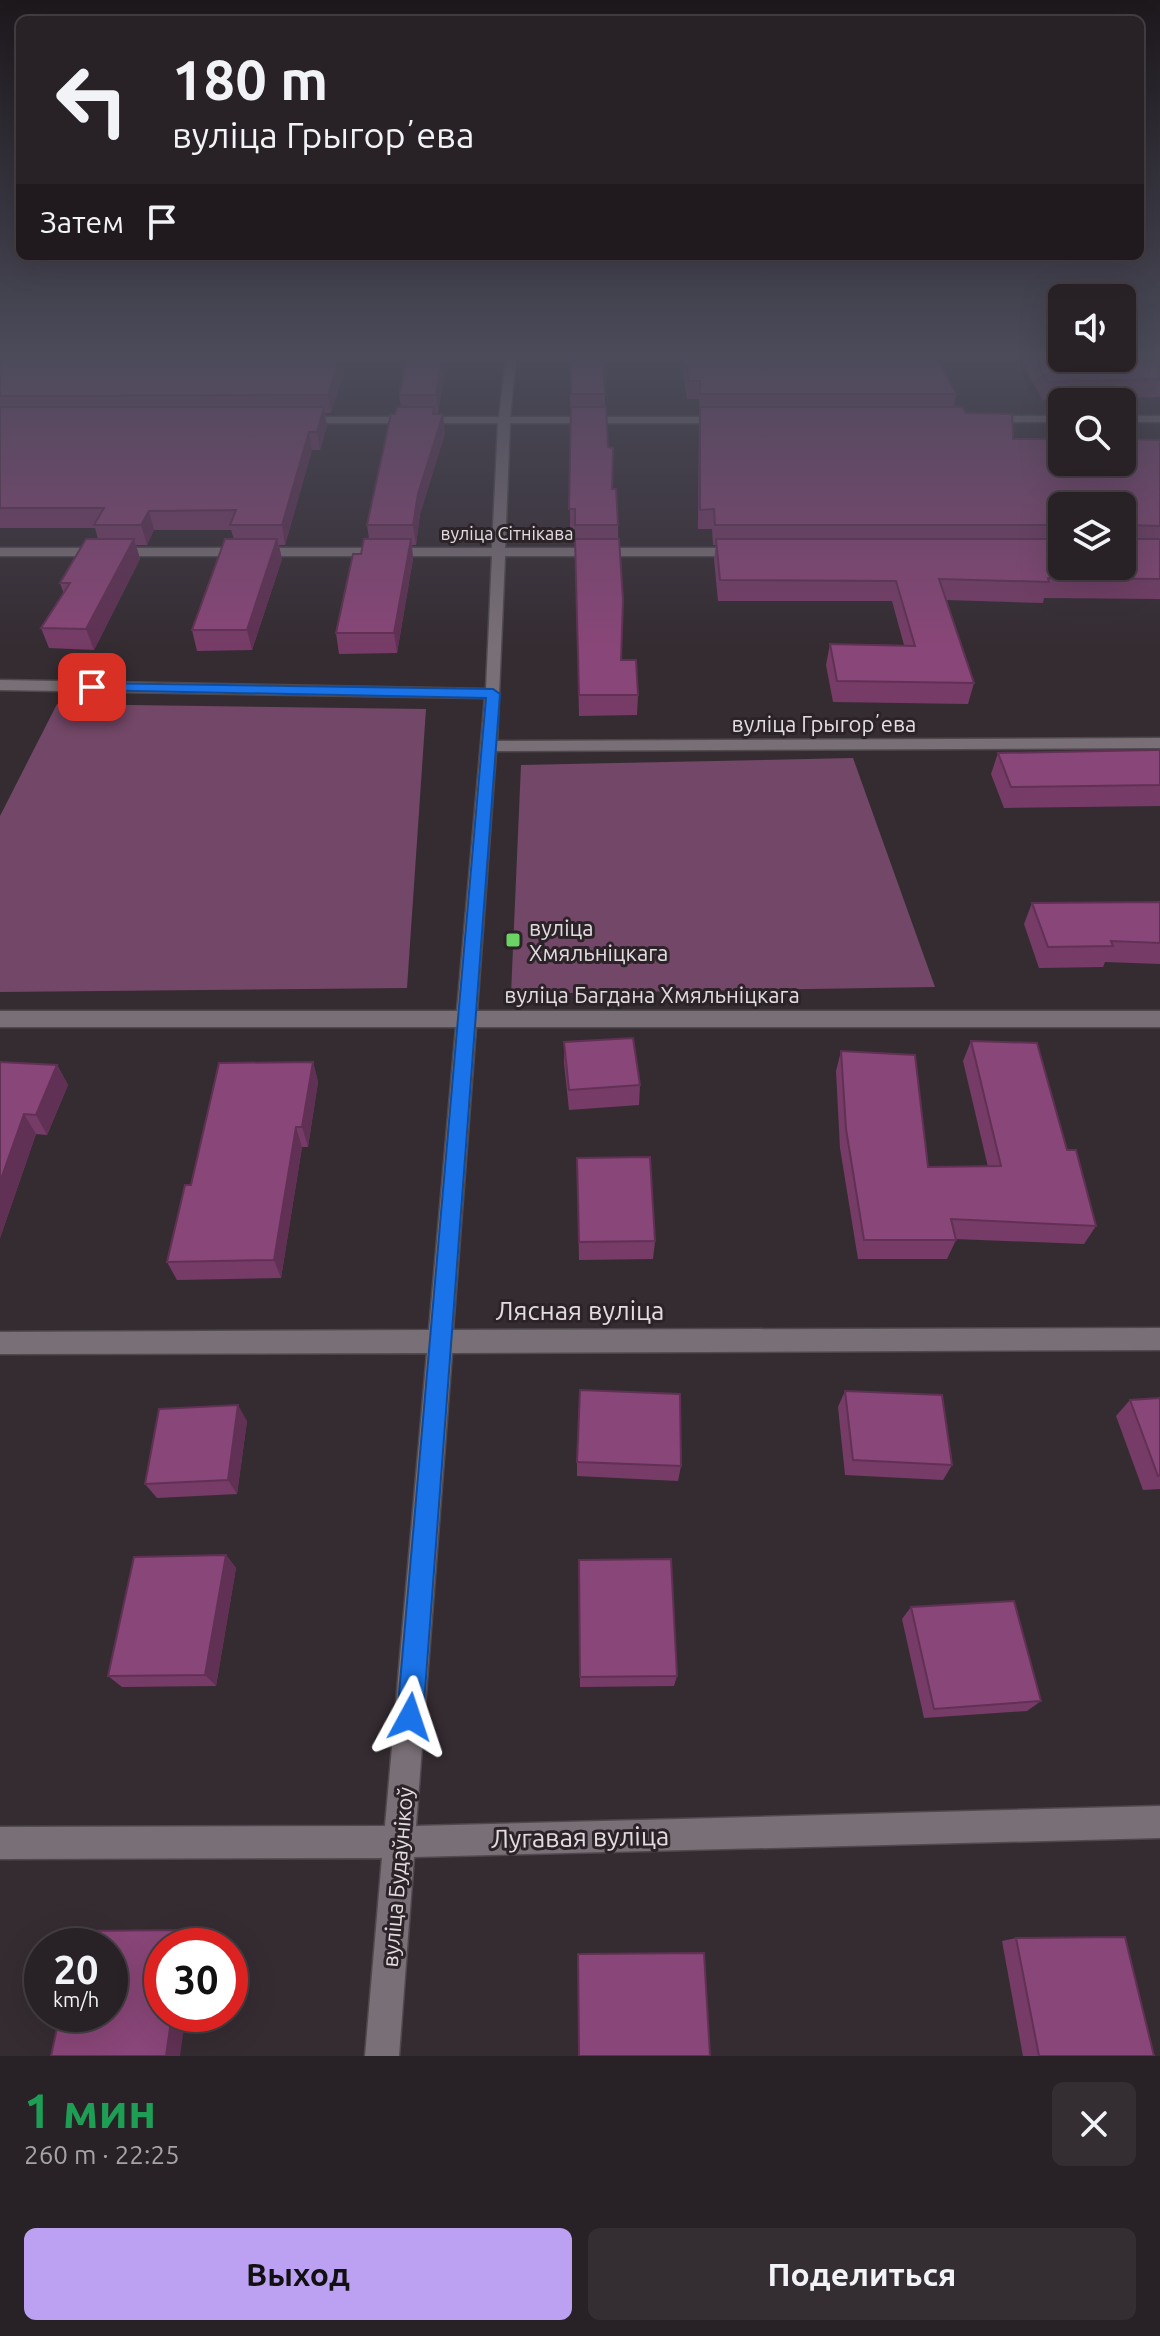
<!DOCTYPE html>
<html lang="ru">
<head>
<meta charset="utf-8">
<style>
	body { margin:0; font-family:Ubuntu,sans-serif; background:#342e32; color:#f1f3f6; height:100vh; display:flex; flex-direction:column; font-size:30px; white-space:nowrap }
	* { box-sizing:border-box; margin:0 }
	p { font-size:26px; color:#a5a3a7 }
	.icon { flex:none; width:44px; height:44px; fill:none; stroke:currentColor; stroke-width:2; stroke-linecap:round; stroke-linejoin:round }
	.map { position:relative; height:2056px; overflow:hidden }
	.side { display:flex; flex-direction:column; background:#282126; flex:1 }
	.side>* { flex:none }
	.top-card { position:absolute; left:16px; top:16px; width:1128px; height:244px; border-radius:12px; box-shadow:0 8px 32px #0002,0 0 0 2px #443e43; background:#282126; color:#f1f3f6; overflow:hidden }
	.tools { position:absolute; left:1048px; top:284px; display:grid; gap:16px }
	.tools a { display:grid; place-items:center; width:88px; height:88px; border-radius:12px; background:#282126; box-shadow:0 8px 32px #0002,0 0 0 2px #443e43; font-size:40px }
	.speed { position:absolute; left:24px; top:1928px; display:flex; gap:16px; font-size:40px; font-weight:700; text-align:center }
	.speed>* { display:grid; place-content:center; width:104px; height:104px; border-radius:50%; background:#282126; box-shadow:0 8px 32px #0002,0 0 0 2px #443e43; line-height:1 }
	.speed small { font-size:20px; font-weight:400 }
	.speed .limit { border:12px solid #d22; background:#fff; color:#111 }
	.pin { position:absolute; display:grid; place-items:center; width:68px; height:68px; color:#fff; margin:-34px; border-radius:16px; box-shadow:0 4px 12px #0006 }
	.me { position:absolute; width:88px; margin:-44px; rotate:5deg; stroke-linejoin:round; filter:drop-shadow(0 0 6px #0008) }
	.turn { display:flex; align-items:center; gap:28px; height:168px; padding:0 24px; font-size:36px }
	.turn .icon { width:104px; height:104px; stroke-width:2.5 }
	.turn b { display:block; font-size:56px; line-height:68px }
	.then { display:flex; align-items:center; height:76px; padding:0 24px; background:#0003; gap:16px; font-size:30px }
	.round { display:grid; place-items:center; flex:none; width:84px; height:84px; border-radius:12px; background:#342e32 }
	.overview { display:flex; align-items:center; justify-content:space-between; height:136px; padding:0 24px }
	h1 { font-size:48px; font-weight:700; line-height:60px; color:#1e9e55 }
	.cta { display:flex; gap:16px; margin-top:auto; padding:16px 24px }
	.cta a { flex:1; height:92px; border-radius:12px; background:#bca0f2; color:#111; font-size:32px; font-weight:700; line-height:92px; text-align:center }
	.cta a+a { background:#342e32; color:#f1f3f6 }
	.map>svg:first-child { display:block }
</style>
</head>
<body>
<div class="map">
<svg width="1160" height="2056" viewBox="0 0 1160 2056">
	<rect width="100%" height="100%" fill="#352c32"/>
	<g fill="#734767">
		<polygon points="57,704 426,709 407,988 0,992 0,816"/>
		<polygon points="853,758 935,987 511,994 521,765"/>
	</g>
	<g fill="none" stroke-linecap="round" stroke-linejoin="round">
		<g stroke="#4f494d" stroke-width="3">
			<g id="minor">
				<polygon points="506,358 516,358 510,417 726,417 732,420 726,423 510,423 505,548 742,548 749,552 742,556 505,556 497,741 1160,738 1160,748 496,751 477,1011 1160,1011 1160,1027 476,1027 453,1330 1160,1328 1160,1350 452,1353 416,1826 1160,1806 1160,1838 414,1857 399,2056 365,2056 382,1858 0,1859 0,1827 385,1826 427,1353 0,1354 0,1332 429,1330 456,1027 0,1027 0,1011 457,1011 485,698 0,690 0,680 486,689 492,556 0,556 0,548 492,548 498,423 302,423 296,420 302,417 499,417"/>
				<polygon points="1062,416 1062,422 986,422 980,419 986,416"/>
				<rect x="1122" y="416" width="38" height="6"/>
			</g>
		</g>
		<use href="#minor" fill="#796f76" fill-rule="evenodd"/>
	</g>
	<g fill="#763c67" fill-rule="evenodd">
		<polygon points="0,358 348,358 331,413 325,413 327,426 320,450 312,450 285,545 279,545 282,559 252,650 197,651 192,630 234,539 231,530 154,530 147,545 136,545 140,559 94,650 49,648 41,628 64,594 60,583 98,539 95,528 0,528"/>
		<polygon points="407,358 447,358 438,413 434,413 445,433 420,514 416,545 412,545 413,559 397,653 339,654 336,633 361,554 369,539 367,525 395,414 401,407 399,395"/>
		<polygon points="570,358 605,389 605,407 612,489 618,525 621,660 638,695 637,715 579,716 575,529 570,529"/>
		<path d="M681,358H938L956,394L954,407L1013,439L1160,440V599L1044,598L1043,603L946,600L974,683L968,704L833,702L826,665L830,644L904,645L892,601H718L714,559L716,545H713L712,529H698L699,399H687ZM1062,506L1122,566H1062Z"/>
		<polygon points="1020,358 1122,358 1160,360 1160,397 1042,400"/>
		<polygon points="1160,750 1160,806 1004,808 991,774 998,753"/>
		<polygon points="1160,902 1160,964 1105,962 1103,967 1039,968 1024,924 1032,903"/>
		<polygon points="971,1041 1067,1150 1096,1226 1084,1244 955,1239 956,1240 947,1259 858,1259 840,1148 836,1071 841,1051 928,1167 988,1167 963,1061"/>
		<polygon points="564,1042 640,1085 639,1105 569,1110 564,1063"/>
		<polygon points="0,1062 57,1065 68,1085 47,1135 36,1134 0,1238"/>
		<polygon points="313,1062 318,1082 308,1147 302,1147 281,1278 177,1280 167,1262 191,1185"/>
		<polygon points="577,1158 655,1241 653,1259 579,1260"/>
		<polygon points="845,1391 952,1465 943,1480 845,1475 838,1407"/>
		<polygon points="1160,1398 1160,1489 1143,1490 1116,1416 1130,1400"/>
		<polygon points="247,1421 237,1494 157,1498 145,1484"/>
		<polygon points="577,1462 681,1466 678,1481 577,1476"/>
		<polygon points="226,1555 236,1568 216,1686 122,1687 108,1676"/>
		<polygon points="579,1560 677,1676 674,1686 580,1687"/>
		<polygon points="911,1607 1041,1701 1027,1711 924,1718 902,1619"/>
		<polygon points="1016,1938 1154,2056 1023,2056 1002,1941"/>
	</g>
	<g fill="#603154">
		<polygon points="340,358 348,358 331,413 328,395"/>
		<polygon points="442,358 447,358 438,413 436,395"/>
		<polygon points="607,358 610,358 604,395 604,376"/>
		<polygon points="324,407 327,426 320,450 317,432"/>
		<polygon points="443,414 445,433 420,514 416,545 413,525 418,494"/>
		<polygon points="309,432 312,450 285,545 282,525"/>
		<polygon points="149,511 154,530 147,545 141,525"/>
		<polygon points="134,539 140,559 94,650 86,629"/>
		<polygon points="277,539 282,559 252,650 247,630"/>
		<polygon points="411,539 413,559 397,653 394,633"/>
		<polygon points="313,1062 318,1082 308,1147 302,1127"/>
		<polygon points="57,1065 68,1085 47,1135 36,1115"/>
		<polygon points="24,1114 36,1134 0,1238 0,1182"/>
		<polygon points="296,1127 302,1147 281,1278 274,1260"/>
		<polygon points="238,1405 247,1421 237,1494 228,1480"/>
		<polygon points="226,1555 236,1568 216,1686 205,1675"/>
		<polygon points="186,1930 199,1933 197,1946 183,1946"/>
		<polygon points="172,2014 186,2014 180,2056 166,2056"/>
	</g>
	<g fill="#894678" stroke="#603154" stroke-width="2">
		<polygon points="0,358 340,358 328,395 0,396"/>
		<polygon points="407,358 442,358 436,395 399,395"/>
		<polygon points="570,358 607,358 604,376 605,394 571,394"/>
		<polygon points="685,358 938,358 956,394 700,394 700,381 689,381"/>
		<polygon points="1034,358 1158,358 1160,360 1160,379 1048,382"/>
		<polygon points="0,407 324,407 317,432 309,432 282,525 230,525 236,510 149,511 141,525 94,525 104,508 0,508"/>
		<polygon points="397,407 434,407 433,414 443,414 418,494 413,525 367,525 391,414 395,414"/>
		<polygon points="571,407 606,407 608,447 613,448 612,489 616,489 618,525 575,525 575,509 569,509"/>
		<polygon points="700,407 962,407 966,413 1012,414 1013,439 1062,439 1062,462 1122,462 1122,439 1160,440 1160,526 1129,525 1126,536 1129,539 1160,539 1160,579 1048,578 1049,582 939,579 974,683 837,681 830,644 915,646 896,581 720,580 716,539 1062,539 1062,566 1122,566 1122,506 1062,506 1062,525 715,525 714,509 700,510"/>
		<polygon points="86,539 134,539 86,629 41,628 70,583 60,583"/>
		<polygon points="225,539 277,539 247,630 192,630"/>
		<polygon points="364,539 411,539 394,633 336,633 353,554 361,554"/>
		<polygon points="575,539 619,539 623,600 621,660 636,660 638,695 579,695"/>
		<polygon points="1155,750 1160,750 1160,785 1011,787 998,753"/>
		<polygon points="1160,902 1160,943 1111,941 1113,946 1048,947 1032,903"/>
		<polygon points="633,1038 640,1085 569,1090 564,1042"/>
		<polygon points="971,1041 1037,1043 1067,1150 1076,1150 1096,1226 951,1219 956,1240 864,1240 846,1129 841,1051 915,1055 928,1167 1001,1166"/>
		<polygon points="0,1062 57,1065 36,1115 24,1114 0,1182"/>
		<polygon points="313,1062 302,1127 296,1127 274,1260 167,1262 185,1185 191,1185 219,1063"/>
		<polygon points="650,1157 655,1241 579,1242 577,1158"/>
		<polygon points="580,1390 680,1394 681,1466 577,1462"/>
		<polygon points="845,1391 942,1395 952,1465 853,1460"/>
		<polygon points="1160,1398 1160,1475 1158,1476 1130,1400"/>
		<polygon points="238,1405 228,1480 145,1484 159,1409"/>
		<polygon points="226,1555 205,1675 108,1676 134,1557"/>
		<polygon points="671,1559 677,1676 580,1677 579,1560"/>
		<polygon points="1014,1601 1041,1701 934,1709 911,1607"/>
		<polygon points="186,1930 183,1946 162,1946 162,2014 172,2014 166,2056 51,2056 60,2014 110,2014 110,1946 74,1946 77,1931"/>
		<polygon points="1125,1937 1154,2056 1039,2056 1016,1938"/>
		<polygon points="704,1953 710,2056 579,2056 578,1954"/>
	</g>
	<linearGradient id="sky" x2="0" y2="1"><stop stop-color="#1d181c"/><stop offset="0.55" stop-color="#4b4b5a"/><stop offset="1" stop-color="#4b4b5a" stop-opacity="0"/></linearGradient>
	<rect width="1160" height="646" fill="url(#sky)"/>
	<polygon fill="#1a73e8" stroke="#114b97" stroke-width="2" points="92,683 493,689 500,694 423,1717 420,1726 410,1730 400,1726 397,1717 486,698 88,690 88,684"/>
	<rect fill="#6bd363" stroke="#2b2328" stroke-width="3" x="505" y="932" width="16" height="16" rx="4"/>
	<g text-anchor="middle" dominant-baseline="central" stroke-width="6" stroke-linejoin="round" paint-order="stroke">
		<g font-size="18" fill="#e2dce0" stroke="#2b2328">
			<text x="507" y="533">вуліца Сітнікава</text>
		</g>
		<g font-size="22" fill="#e2dce0" stroke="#2b2328">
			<text x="824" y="723">вуліца Грыгорʼева</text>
			<text x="652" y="994">вуліца Багдана Хмяльніцкага</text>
			<text transform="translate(397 1877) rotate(-85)">вуліца Будаўнікоў</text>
		</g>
		<g font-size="22" fill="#e2dce0" stroke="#2b2328" text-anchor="start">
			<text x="529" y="927">вуліца<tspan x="529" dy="25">Хмяльніцкага</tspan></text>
		</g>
		<g font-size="26" fill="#e2dce0" stroke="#2b2328">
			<text x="580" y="1310">Лясная вуліца</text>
			<text transform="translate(580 1837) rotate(-1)">Лугавая вуліца</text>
		</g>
	</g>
</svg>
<div class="tools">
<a><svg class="icon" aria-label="sound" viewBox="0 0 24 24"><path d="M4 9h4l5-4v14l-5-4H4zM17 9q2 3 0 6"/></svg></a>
<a><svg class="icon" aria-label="search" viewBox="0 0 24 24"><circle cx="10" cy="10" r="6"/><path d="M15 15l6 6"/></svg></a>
<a><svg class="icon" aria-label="layers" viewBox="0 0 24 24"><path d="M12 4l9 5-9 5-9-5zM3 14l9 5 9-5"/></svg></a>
</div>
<div class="speed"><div>20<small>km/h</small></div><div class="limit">30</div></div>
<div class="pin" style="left:92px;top:687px;background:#d93025"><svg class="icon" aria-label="arrive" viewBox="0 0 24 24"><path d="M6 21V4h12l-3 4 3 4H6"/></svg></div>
<svg class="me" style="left:410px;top:1717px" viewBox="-20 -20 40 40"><path d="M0-17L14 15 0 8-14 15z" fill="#1a73e8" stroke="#fff" stroke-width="4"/></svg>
<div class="top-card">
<div class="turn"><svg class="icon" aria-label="left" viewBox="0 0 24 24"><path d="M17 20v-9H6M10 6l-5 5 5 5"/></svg><div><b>180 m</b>вуліца Грыгорʼева</div></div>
<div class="then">Затем<svg class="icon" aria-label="arrive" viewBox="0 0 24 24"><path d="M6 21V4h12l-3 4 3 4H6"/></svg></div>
</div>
</div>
<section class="side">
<div class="overview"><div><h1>1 мин</h1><p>260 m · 22:25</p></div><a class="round"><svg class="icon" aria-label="close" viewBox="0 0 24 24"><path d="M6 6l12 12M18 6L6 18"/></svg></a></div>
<div class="cta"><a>Выход</a><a>Поделиться</a></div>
</section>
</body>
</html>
